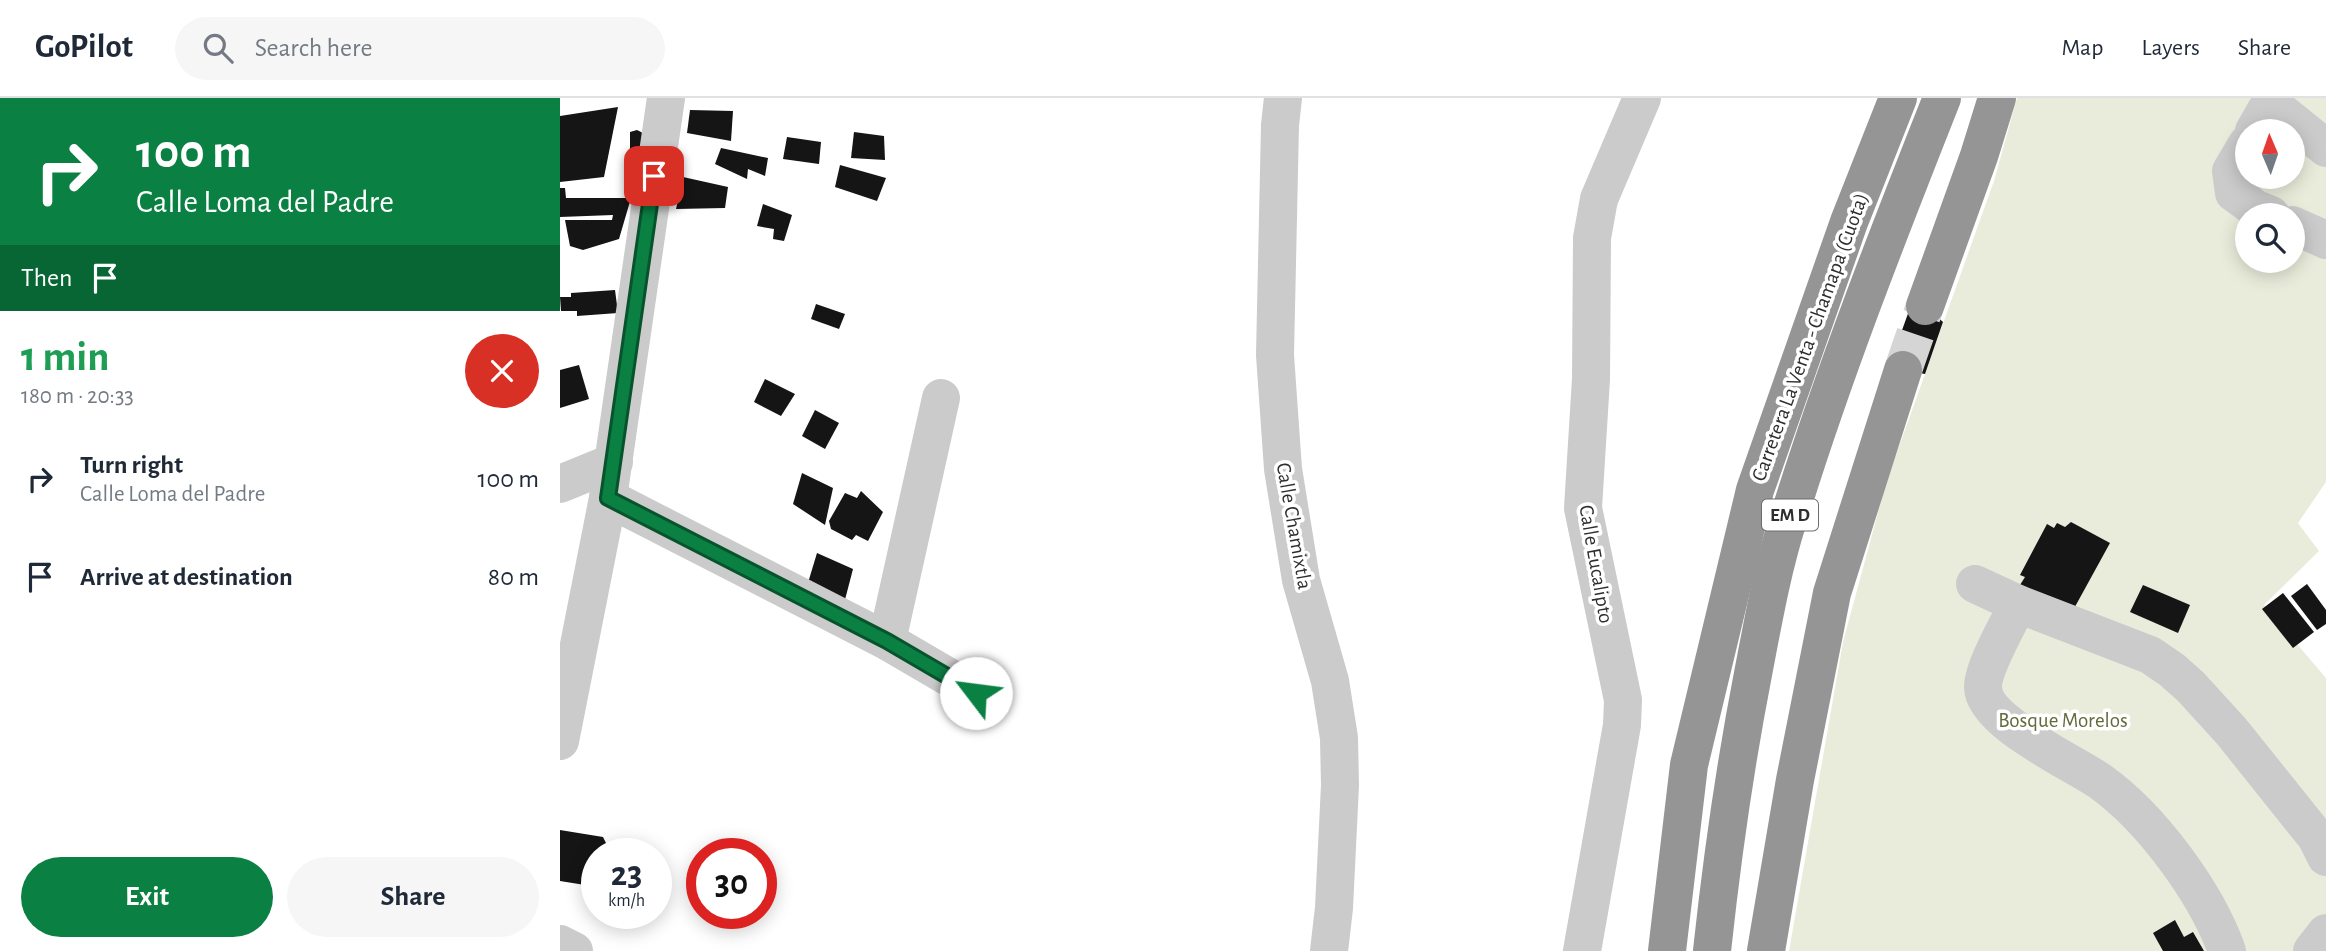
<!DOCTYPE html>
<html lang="en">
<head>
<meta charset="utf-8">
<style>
	body { margin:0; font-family:"Alegreya Sans",sans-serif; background:#f6f6f7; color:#1f2937; height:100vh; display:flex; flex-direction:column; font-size:26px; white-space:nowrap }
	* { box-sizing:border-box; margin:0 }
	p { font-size:23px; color:#747a83 }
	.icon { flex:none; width:38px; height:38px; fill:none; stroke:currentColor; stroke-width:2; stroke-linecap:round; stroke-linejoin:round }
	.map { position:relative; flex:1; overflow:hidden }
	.details { display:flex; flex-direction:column; background:#fff; width:560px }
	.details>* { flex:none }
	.guide { background:#0b8043; color:#fff; overflow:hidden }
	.needle { width:46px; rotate:358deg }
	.fabs { position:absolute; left:1675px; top:21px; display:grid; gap:14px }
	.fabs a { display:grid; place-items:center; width:70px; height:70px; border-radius:50%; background:#fff; box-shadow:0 4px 18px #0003; font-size:35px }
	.speed { position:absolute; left:21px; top:740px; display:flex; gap:14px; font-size:35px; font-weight:700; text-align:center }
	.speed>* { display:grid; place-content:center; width:91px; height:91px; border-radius:50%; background:#fff; box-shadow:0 4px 18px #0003; line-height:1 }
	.speed small { font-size:18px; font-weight:400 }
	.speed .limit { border:10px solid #d22; background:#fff; color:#111 }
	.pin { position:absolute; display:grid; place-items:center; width:60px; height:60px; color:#fff; margin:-30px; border-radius:14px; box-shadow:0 4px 10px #0006 }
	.me { position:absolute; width:77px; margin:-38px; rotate:300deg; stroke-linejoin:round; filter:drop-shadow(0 0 5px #0008) }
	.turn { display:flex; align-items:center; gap:24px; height:147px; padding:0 21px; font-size:32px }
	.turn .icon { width:91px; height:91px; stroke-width:2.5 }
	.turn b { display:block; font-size:49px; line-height:60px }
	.then { display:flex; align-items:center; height:66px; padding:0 21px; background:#0003; gap:14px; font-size:26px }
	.round { display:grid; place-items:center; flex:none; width:74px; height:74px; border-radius:37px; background:#f6f6f7 }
	.headline { display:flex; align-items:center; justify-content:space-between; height:119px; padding:0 21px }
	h1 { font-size:42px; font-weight:700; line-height:52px; color:#1e9e55 }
	.primary-button { display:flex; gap:14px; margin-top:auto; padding:14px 21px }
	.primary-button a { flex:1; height:80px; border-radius:42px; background:#0b8043; color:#fff; font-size:28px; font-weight:700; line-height:80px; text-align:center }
	.primary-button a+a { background:#f6f6f7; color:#1f2937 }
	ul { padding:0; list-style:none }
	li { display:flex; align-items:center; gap:21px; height:98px; padding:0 21px }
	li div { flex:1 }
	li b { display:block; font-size:26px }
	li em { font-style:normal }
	header { display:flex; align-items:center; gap:42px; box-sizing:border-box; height:98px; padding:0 35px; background:#fff; border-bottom:2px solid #e0e1e3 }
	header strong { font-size:33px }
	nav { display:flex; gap:38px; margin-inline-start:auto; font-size:24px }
	.search { width:490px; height:63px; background:#f6f6f7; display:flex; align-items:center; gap:18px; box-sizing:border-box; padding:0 24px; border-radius:38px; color:#747a83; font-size:26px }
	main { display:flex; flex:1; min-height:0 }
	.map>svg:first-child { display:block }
</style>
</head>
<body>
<header>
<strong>GoPilot</strong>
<div class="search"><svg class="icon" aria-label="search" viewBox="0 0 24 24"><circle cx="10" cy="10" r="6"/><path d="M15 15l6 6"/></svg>Search here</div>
<nav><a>Map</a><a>Layers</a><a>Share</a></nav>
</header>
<main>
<section class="details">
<div class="guide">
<div class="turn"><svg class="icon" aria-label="right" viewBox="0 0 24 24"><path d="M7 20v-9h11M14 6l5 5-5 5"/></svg><div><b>100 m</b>Calle Loma del Padre</div></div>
<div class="then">Then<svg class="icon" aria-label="arrive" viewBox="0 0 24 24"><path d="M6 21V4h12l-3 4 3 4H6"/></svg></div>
</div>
<div class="headline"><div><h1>1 min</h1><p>180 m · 20:33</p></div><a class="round" style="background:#d93025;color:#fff"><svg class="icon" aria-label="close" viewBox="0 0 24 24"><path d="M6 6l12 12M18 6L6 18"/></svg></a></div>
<ul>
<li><svg class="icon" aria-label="right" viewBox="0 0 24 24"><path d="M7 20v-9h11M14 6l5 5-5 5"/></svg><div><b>Turn right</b><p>Calle Loma del Padre</p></div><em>100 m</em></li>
<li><svg class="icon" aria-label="arrive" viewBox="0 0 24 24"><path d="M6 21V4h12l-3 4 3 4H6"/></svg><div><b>Arrive at destination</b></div><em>80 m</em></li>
</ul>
<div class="primary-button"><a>Exit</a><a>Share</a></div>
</section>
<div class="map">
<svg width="1766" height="853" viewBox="0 0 1766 853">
	<rect width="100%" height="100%" fill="#fff"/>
	<path fill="#eaecdb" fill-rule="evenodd" d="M1457,0H1766V384L1738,425L1759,453L1704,507L1766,580V853H1229L1283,544L1326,385L1434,83ZM1687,33H1732V79H1687ZM1687,117H1732V163H1687Z"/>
	<g fill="#151515">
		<polygon points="58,9 44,79 0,84 0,18"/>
		<polygon points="130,12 173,13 171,43 127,35"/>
		<polygon points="77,32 85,36 80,60 70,55 70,34"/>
		<polygon points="294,34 324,38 325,62 291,60"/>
		<polygon points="227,39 261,44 259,66 223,61"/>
		<polygon points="161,50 208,60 205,78 188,71 187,81 155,66"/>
		<polygon points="280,67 326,80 317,103 275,89"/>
		<polygon points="123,79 168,89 165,110 116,111"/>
		<polygon points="0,90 5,90 6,100 71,100 59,141 23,152 10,148 5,122 52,122 53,117 0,119"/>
		<polygon points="203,106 232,117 224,143 213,141 214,131 197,128"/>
		<polygon points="55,192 58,215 17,218 17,213 1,213 0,199 11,199 11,195"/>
		<polygon points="256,206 285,216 279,231 251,221"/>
		<polygon points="1365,208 1383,224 1365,276 1343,272 1332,260 1350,210"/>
		<polygon points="19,267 29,301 0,310 0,272"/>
		<polygon points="205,281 235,296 221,318 194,304"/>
		<polygon points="255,312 279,325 265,351 242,338"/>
		<polygon points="242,375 273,390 265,427 233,406"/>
		<polygon points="301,393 323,414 308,443 296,437 292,442 271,431 269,423 285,395 297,400"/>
		<polygon points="1511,424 1550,445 1511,516 1460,487 1465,479 1460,477 1487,426 1494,430 1497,425 1505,429"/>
		<polygon points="257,455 293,471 281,517 244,498"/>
		<polygon points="1747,486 1766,512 1766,526 1757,532 1731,498"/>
		<polygon points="1583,487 1630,507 1618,535 1570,514"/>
		<polygon points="1723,495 1754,534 1733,550 1702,511"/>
		<polygon points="0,732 43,739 49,751 49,756 37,756 37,781 25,787 0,783"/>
		<polygon points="1615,822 1624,839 1633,834 1644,853 1603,853 1593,835"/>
	</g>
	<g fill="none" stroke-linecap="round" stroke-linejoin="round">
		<polyline stroke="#d5d5d5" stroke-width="38" stroke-dasharray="38 19" stroke-linecap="butt" points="1343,272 1365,208"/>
		<g stroke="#cbcbcb" stroke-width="38">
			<polyline points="723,0 720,27 715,257 723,371 741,482 770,583 779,640 780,687 774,810 769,853"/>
			<polyline points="1694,33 1710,5 1766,50"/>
			<polyline points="1687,46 1671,73 1674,95 1696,111 1711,117"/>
			<polyline points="1732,127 1766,142"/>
			<polyline points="0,386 54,364"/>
			<polyline points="48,400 327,543 416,595"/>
			<polyline points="1415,486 1458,506 1590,557 1612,572 1631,589 1672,634 1756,739 1766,759"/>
			<path d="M1458,506C1449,525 1423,569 1423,589C1423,624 1514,665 1541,684C1591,720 1646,794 1667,853"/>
			<polyline points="327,543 381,300"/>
			<polyline points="0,643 48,400 106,0"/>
			<polyline points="0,846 14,853"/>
			<polyline points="1022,853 1062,627 1063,602 1023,410 1031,281 1032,140 1039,101 1082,0"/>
			<polyline points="1752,853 1766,835"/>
		</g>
		<g stroke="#959595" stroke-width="38">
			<polyline points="1365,208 1419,58 1437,0"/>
			<polyline points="1107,853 1129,667 1195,392 1289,124 1338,0"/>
			<path d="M1152,853C1162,760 1175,668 1193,576C1203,524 1212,472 1228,422C1272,279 1327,139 1382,0"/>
			<polyline points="1206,853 1235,682 1272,495 1343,272"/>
		</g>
	</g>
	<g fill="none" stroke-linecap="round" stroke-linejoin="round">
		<g stroke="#07532c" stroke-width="18">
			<polyline id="route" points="94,78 48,400 327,543 416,595"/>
		</g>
		<use href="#route" stroke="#0b8043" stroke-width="12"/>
	</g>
	<g text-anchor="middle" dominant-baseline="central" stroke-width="7" stroke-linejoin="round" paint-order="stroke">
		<rect fill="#fff" stroke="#6d6d6d" stroke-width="2" x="1202" y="401.5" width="56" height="31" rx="5"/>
		<g font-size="19" font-weight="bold" fill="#2e2e2e">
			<text x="1230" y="417">EM D</text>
		</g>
		<g font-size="21" fill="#2e2e2e" stroke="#fff">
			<text transform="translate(1250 239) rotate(-70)">Carretera La Venta - Chamapa (Cuota)</text>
			<text transform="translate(734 428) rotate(80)">Calle Chamixtla</text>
			<text transform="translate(1036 466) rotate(80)">Calle Eucalipto</text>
		</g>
		<g font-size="21" fill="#626b3b" stroke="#fff">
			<text x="1503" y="622">Bosque Morelos</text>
		</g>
	</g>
</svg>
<div class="fabs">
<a><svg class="needle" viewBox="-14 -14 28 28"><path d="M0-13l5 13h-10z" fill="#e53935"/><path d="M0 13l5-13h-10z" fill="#747a83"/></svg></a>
<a><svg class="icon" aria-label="search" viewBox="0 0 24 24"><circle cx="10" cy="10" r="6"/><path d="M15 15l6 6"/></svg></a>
</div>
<div class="speed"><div>23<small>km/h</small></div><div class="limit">30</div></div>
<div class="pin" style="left:94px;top:78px;background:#d93025"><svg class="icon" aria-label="arrive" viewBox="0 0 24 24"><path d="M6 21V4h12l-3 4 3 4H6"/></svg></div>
<svg class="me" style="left:416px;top:595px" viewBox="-20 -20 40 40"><circle r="19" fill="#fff"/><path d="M0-13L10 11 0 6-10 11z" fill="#0b8043"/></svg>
</div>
</main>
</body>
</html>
